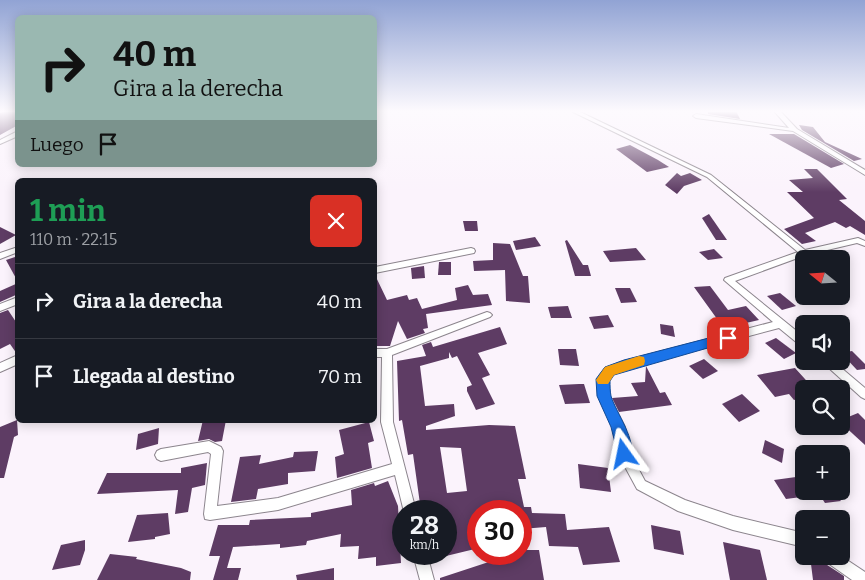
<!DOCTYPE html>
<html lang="es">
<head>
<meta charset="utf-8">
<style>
	body { margin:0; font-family:Bitter,serif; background:#20242c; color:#f1f3f6; height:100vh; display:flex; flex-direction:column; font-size:19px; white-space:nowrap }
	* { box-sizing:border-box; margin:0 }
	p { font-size:16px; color:#9ea1a6 }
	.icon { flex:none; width:28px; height:28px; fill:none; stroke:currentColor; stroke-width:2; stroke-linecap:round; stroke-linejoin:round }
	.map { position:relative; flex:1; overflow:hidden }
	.side { position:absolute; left:15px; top:178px; width:362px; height:245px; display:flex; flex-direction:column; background:#171b24; border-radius:8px; box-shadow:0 2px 12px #0003 }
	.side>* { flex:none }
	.hud { position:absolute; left:15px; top:15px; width:362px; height:152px; border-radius:8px; box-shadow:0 2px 12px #0003; background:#9ab8b1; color:#111; overflow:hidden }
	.needle { width:32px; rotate:288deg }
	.fabs { position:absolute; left:795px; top:250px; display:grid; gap:10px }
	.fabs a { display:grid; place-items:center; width:55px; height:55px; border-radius:8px; background:#171b24; box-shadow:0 2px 12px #0003; font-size:25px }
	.speed { position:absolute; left:392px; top:500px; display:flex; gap:10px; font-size:25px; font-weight:700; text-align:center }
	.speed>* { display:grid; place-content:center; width:65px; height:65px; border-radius:50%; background:#171b24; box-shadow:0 2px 12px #0003; line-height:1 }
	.speed small { font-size:12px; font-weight:400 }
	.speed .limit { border:8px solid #d22; background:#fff; color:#111 }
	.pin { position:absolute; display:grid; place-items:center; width:42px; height:42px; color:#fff; margin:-21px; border-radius:10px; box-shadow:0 2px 8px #0006 }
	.me { position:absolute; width:55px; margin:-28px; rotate:348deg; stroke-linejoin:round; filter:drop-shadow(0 0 4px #0008) }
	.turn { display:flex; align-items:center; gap:18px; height:105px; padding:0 15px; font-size:22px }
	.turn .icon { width:65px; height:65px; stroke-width:2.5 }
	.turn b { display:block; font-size:35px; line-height:42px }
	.then { display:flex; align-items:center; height:48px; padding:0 15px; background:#0003; gap:10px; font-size:19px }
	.round { display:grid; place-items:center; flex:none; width:52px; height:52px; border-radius:8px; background:#20242c }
	.headline { display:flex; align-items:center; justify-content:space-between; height:85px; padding:0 15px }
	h1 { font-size:30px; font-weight:700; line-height:38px; color:#1e9e55 }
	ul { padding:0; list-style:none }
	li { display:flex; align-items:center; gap:15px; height:75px; padding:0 15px; border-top:1px solid #363941 }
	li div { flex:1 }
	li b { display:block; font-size:19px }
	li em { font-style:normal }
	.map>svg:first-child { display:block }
</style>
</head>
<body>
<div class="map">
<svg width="865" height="580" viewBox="0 0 865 580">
	<rect width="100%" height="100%" fill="#fbf3fc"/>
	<g fill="#5e3c64" fill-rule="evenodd">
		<polygon points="6,111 18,111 18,125 0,135 0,113"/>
		<polygon points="708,111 736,111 740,119 708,114"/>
		<polygon points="799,125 813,127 825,142 862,159 854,161 802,130"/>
		<polygon points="769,134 794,134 844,164 831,168"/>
		<polygon points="630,145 658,160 669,167 647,172 616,149"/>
		<polygon points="804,169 817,169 847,199 839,200 865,221 865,235 850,226 846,228 835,222 805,233 816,241 802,244 784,229 814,218 787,192 803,192 789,180 813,178"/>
		<polygon points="677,173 681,176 690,173 702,180 684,186 677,194 665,185"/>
		<polygon points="709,214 727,240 716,240 702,218"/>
		<polygon points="463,221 477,221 478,231 465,231"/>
		<polygon points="0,227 16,235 0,244"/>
		<polygon points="535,237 541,246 516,250 513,241"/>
		<polygon points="567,240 583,265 588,265 591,276 575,276 565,241"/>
		<polygon points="493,243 510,244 523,276 528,276 530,303 506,301 505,270 474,271 473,261 493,260"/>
		<polygon points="636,248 646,260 610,262 603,251"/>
		<polygon points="714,249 723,258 708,260 699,252"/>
		<polygon points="18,256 18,282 6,260"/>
		<polygon points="439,262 451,262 451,275 438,275"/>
		<polygon points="424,266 425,278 412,279 411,268"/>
		<polygon points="375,275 387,300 407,295 409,300 417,298 422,309 457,300 455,288 468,285 473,295 488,294 492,305 426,314 428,328 423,329 425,333 407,339 398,321 390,346 375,346"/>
		<polygon points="18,283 18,294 0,302 0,291"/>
		<polygon points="710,286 728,310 746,306 759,320 746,323 741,319 720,323 694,287"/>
		<polygon points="615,288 630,288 637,302 621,303"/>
		<polygon points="780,293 796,306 782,310 767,296"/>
		<polygon points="568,306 572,318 551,318 548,307"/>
		<polygon points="8,310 18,325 17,354 10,344 0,349 0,313"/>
		<polygon points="608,315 614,327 594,329 589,317"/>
		<polygon points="660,324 673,326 675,337 661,334"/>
		<path d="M500,327L507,344L478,353L490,375L482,378L495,404L476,410L467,391V387L472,385L457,356L452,358L449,352V358L420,366L425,406L454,404L455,416L426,426V430L489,425L515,426L526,479H518L524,507H531L532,513L565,514L567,530L609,527L620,562L583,565L578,547L549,546L546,527L521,529V511H509L508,508L479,511V548L446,556V511H421L413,454L408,455L402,420L399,421L397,361L426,356L422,345L431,342L433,347ZM440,447L461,448L467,491L447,493Z"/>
		<polygon points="776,338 796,353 784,359 765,343"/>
		<polygon points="558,349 576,349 579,366 560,365"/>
		<polygon points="852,351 865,364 865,369 857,370 841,353"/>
		<polygon points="704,359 718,371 703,379 689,366"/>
		<polygon points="646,366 660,393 665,392 672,405 619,412 612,398 638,396 631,383 645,382"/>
		<polygon points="795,368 814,389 804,389 804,397 794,400 789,394 775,397 757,375"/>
		<polygon points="579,384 584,384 590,403 565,404 559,385"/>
		<polygon points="742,394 760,411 739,422 722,404"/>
		<polygon points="858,413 865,420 865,445 841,423 841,420"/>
		<polygon points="17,420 18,435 14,437 4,478 0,478 0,427"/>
		<polygon points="203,420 226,420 222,441 215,442 209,439 198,441"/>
		<polygon points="369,422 374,441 368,443 372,468 337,478 335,457 344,454 339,430"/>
		<polygon points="159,428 158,444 136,450 138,434"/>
		<polygon points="765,440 784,449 782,463 762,453"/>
		<polygon points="318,451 315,471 288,473 288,484 258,489 256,499 231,502 240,457 261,455 259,464 293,457 294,452"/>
		<polygon points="207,463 205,485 192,488 188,512 175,514 178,490 97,494 107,473 181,473 181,468"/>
		<polygon points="578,464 608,468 611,492 580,488"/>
		<polygon points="796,477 804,491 809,496 786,499 774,480"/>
		<polygon points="388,481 398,506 401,563 376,566 376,557 358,559 359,546 340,547 341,534 307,541 306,545 280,548 280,544 233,547 227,568 241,568 238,580 213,580 220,556 209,556 218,525 249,525 250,520 311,517 311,513 352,505 351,490 374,483 375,486"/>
		<polygon points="817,491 833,491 841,501 825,503"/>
		<polygon points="168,513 170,534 155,537 155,539 128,542 137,515"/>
		<polygon points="651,525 680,531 684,555 654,549"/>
		<polygon points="85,540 85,550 80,565 52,570 61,545"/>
		<polygon points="723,542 760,550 767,580 730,580"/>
		<polygon points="521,550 539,550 544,580 440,580 440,578 513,554 521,554"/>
		<polygon points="110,554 137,557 136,559 181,568 191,572 190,580 97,580"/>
		<polygon points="810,556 822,558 824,563 844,576 844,580 813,580"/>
		<polygon points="334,568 334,580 297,580 296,575"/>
	</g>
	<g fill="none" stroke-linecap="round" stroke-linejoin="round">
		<g stroke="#8c858d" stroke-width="2">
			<g id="street">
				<polygon points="571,111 578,111 711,175 805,250 858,238 865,241 865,246 857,243 806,255 735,281 804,337 804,347 801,346 779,328 626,369 613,374 608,380 609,396 625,427 630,453 645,481 685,500 733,516 804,533 804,547 733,530 678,511 637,489 618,454 613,427 599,396 598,379 599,376 605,368 624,361 773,322 724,280 725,278 798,252 707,177"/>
				<polygon points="774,111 780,111 797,129 865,170 865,175 793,131 696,118 693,116 696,114 789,128"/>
				<polygon points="18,131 18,136 0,144 0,140"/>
				<polygon points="18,247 18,252 0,259 0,253"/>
				<polygon points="471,248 474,249 475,251 474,253 375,273 375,267"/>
				<polygon points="18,297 18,304 0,311 0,304"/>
				<polygon points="487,312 490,313 492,315 490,317 392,355 393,422 416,511 404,512 395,475 278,510 210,520 205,519 204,514 211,454 208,452 161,461 157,459 155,455 157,451 161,449 209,441 221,447 223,451 217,506 278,498 392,464 381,422 382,357 375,357 375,349 387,349"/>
				<polygon points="18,355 18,364 0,372 0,363"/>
				<polygon points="821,361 833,361 865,388 865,399 861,397"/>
				<polygon points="413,554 427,554 434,580 420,580"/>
				<polygon points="823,556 841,556 865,572 865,580 852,580 825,561"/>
			</g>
		</g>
		<use href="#street" fill="#fff" fill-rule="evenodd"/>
	</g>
	<linearGradient id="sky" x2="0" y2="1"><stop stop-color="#91a3d4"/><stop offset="0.58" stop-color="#fdfafe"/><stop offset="1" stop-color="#fdfafe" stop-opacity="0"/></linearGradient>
	<rect width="865" height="192" fill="url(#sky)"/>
	<path fill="#1a73e8" stroke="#114b97" d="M728,333L732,334L734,338L732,341L614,375L610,381C610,385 610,391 611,396C616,413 638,441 630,459L624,461L619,459L611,427L597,396L596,379L605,367L624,360Z"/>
	<polygon fill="#f59e0b" points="639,356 644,357 645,361 644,365 614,375 608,384 598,384 596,380 605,367"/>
</svg>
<div class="fabs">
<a><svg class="needle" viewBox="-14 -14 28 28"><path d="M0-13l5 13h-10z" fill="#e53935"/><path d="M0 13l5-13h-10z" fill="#9ea1a6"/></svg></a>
<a><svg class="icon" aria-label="sound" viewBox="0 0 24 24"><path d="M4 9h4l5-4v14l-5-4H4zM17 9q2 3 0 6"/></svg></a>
<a><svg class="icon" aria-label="search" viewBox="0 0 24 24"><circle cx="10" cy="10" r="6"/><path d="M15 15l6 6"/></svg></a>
<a>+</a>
<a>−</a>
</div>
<div class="speed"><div>28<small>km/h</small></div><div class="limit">30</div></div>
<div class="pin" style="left:728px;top:338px;background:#d93025"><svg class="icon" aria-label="arrive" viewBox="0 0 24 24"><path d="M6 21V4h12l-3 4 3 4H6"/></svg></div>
<svg class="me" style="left:624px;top:454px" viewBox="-20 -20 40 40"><path d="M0-17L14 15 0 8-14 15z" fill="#1a73e8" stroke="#fff" stroke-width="4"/></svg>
<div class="hud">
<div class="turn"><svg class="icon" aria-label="right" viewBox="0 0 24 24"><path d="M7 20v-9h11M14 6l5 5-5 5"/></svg><div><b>40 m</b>Gira a la derecha</div></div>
<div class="then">Luego<svg class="icon" aria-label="arrive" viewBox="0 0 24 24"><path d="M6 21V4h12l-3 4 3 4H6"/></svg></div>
</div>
<section class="side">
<div class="headline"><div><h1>1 min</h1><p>110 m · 22:15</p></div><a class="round" style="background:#d93025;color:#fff"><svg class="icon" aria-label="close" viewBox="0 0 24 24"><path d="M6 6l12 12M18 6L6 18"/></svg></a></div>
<ul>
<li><svg class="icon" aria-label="right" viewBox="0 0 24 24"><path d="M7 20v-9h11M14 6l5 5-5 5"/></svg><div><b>Gira a la derecha</b></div><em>40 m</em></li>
<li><svg class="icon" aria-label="arrive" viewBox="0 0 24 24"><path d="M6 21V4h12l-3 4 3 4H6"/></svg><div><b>Llegada al destino</b></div><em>70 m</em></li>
</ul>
</section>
</div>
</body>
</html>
